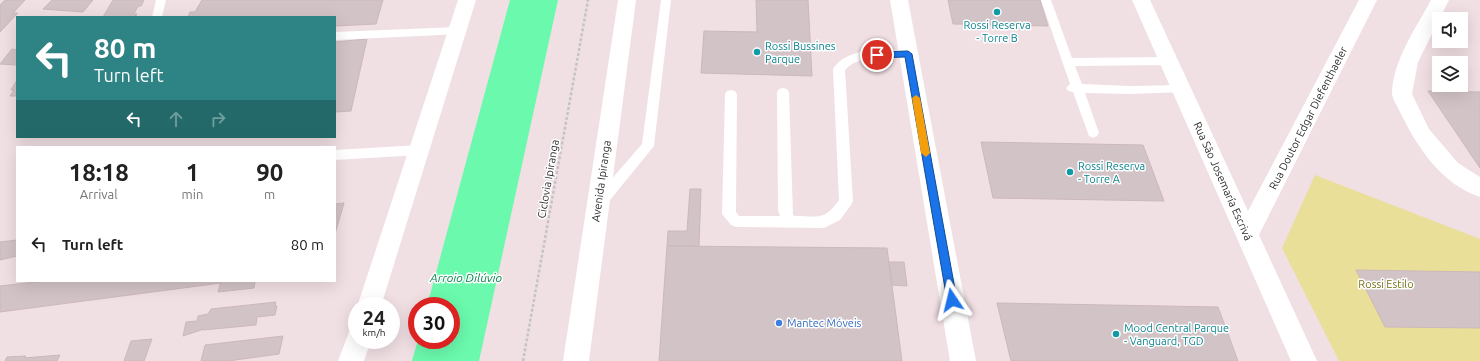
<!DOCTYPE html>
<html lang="en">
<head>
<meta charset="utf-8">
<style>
	body { margin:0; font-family:Ubuntu,sans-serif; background:#f2f2f2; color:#222; height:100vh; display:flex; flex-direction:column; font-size:15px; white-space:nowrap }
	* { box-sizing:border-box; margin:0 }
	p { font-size:13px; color:#767676 }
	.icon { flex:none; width:22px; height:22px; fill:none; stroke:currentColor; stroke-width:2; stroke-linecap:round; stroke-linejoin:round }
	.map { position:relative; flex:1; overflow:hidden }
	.sheet { position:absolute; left:16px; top:146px; width:320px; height:136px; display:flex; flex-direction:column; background:#fff; border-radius:0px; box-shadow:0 4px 16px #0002 }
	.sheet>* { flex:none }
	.hud { position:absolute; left:16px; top:16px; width:320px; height:122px; border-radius:0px; box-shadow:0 4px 16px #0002; background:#2e8485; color:#fff; overflow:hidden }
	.fabs { position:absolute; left:1432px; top:12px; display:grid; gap:8px }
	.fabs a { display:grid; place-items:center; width:36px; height:36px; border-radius:0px; background:#fff; box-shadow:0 4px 16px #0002; font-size:20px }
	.speed { position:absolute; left:348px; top:297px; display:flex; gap:8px; font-size:20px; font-weight:700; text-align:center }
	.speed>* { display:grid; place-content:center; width:52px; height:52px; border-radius:50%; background:#fff; box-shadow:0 4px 16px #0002; line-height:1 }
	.speed small { font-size:10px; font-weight:400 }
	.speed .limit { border:6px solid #d22; background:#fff; color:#111 }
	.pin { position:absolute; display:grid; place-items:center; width:34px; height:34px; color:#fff; margin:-17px; border:2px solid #fff; border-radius:50%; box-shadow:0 1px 4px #0007 }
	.me { position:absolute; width:44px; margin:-22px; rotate:350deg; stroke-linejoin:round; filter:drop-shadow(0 0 3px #0008) }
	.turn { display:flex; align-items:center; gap:14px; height:84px; padding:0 12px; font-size:18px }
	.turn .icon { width:52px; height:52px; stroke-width:2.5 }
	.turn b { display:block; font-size:28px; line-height:34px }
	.lanes { display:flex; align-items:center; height:38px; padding:0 12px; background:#0003; justify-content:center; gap:20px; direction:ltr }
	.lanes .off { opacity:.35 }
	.eta { display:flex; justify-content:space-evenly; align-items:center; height:68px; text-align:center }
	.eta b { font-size:24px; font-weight:700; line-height:28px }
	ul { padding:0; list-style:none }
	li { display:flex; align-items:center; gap:12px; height:60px; padding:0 12px }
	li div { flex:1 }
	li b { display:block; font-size:15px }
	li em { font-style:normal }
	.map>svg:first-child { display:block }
</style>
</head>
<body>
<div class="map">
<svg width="1480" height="361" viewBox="0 0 1480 361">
	<rect width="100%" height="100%" fill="#f0dfe3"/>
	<polygon fill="#eadf98" points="1315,175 1480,239 1480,361 1339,361 1282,248"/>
	<polygon fill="#6af9ad" points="510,0 558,0 479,361 412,361 418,340 451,340 451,306 427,306"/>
	<g fill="#d2c3c6" stroke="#ccb8bb">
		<polygon points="5,0 25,0 13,13 18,13 0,32 0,5"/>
		<polygon points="52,0 93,0 83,12 43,9"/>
		<polygon points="113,0 144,0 141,6 138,6 134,14 137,14 135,17 103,17"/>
		<polygon points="202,0 383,0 376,24 335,26 335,17 188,17 190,12 195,12"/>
		<polygon points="756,0 808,0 812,76 701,73 704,31 757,32"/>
		<polygon points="948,0 1040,0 1048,26 953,24"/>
		<polygon points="367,39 351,111 335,112 335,42"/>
		<polygon points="12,49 17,50 17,65 0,64"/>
		<polygon points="17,80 17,96 10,96 14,90 11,90"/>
		<polygon points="1428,91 1480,92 1480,168"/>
		<polygon points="981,142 1143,145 1164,201 993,198"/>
		<polygon points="690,189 701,189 699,246 667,246 668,231 687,231"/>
		<polygon points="344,203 335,234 335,204"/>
		<polygon points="17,240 17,256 0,260 0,242"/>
		<polygon points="667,246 887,248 902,361 659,361"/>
		<polygon points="889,262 904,262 907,286 892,285"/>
		<polygon points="1356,270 1480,272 1480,328 1385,327"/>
		<polygon points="44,281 221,281 221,283 0,312 0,286"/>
		<polygon points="221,281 255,281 254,288 218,292"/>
		<polygon points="276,302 275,306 277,306 275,315 257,317 256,325 203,330 204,329 183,336 186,322 197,321 198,316 208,314 211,309"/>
		<polygon points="997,303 1218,307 1238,361 1011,361"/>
		<polygon points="283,336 279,354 228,361 201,361 205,345"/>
		<polygon points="152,339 144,361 124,361 131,341"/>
		<polygon points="60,355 57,361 5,361 7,357 26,356 24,358"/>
	</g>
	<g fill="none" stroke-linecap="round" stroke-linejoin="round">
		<polyline stroke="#c4c4c4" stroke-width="2.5" stroke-dasharray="3 2" stroke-linecap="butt" points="523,361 588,0"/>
		<g fill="#fff" fill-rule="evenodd">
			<polygon points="156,0 166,0 162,17 152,17"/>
			<polygon points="661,0 671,0 654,146 606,205 601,206 596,205 594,201 596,197 642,144"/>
			<polygon points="1041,0 1051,0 1072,58 1169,57 1173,58 1175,61 1173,64 1169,65 1075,66 1082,84 1130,86 1181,85 1185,86 1187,89 1185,92 1130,94 1085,93 1099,133 1097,136 1093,138 1089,136 1073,92 1068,91 1066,88 1070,84"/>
			<polygon points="457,27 461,28 463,31 461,34 335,40 335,32"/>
			<path d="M880,50H908L912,51L914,54L912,57L908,58C887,58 861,53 845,70L853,201L851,205L840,220L824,228L736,227L731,225L722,214L725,94L727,91L731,90L735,91L737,94L736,212L739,216H780L778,211L777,92L779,89L783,88L787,89L789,92L793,215L795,216C819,216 824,221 839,200L833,69C843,53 863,51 880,50Z"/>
			<polygon points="419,145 423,147 425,150 423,153 419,155 335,160 335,150"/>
		</g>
		<g fill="#fff" fill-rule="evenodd">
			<polygon points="890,0 908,0 976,361 950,361"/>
			<polygon points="1132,0 1150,0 1248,211 1359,0 1377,0 1259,235 1317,361 1291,361"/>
			<path d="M1431,0H1449L1418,62L1412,94L1429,129L1458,163L1480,177V197C1441,184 1417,147 1400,112C1398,107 1392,99 1392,93C1393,60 1416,28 1431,0Z"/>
		</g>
		<g fill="#fff" fill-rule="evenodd">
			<polygon points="458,0 476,0 381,306 357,307"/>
			<polygon points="618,0 636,0 589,361 563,361"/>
			<polygon points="357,329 357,340 371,340 364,361 338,361 349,332"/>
		</g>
	</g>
	<polygon fill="#1a73e8" stroke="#114b97" points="908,51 912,54 957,300 956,303 952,304 949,303 947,300 905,57 877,58 873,55 877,52"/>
	<polygon fill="#f59e0b" points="916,95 920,98 930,153 926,157 921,153 912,98"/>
	<g fill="#0f9aa8" stroke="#fff" stroke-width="1.5">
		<circle cx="997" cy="12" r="4"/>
		<circle cx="757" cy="52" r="4"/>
		<circle cx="1070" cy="172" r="4"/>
		<circle cx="1116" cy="334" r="4"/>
	</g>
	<circle fill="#3f7fe0" stroke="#fff" stroke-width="1.5" cx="779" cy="323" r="4"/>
	<g text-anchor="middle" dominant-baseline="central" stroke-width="3" stroke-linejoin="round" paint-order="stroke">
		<g font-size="11" fill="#0d838f" stroke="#fff" text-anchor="start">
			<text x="997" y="25" text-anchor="middle">Rossi Reserva<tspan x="997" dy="13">- Torre B</tspan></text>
			<text x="765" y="46">Rossi Bussines<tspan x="765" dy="13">Parque</tspan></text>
			<text x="1078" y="166">Rossi Reserva<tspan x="1078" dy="13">- Torre A</tspan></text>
			<text x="1124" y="328">Mood Central Parque<tspan x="1124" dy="13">- Vanguard, TGD</tspan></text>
		</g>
		<g font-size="11" fill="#2d2d2d" stroke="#fff">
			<text transform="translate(1308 118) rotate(-63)">Rua Doutor Edgar Diefenthaeler</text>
			<text transform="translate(548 179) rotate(-80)">Ciclovia Ipiranga</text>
			<text transform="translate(601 181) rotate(-82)">Avenida Ipiranga</text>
			<text transform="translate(1223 181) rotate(66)">Rua São Josemaría Escrivá</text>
		</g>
		<g font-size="11" fill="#737215" stroke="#fff">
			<text x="1386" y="284">Rossi Estilo</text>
		</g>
		<g font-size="11" fill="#366cbe" stroke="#fff" text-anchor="start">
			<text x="787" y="323">Mantec Móveis</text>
		</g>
		<g font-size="12" font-style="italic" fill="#06854c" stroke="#fff">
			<text x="466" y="277">Arroio Dilúvio</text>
		</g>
	</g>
</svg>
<div class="fabs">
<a><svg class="icon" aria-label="sound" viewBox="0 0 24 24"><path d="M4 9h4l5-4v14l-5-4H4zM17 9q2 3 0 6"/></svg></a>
<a><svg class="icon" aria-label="layers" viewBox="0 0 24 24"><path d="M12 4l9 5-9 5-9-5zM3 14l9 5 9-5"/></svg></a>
</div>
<div class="speed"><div>24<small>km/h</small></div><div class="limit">30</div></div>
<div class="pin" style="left:877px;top:55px;background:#d93025"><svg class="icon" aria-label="arrive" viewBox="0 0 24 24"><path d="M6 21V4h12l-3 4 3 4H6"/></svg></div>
<svg class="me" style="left:952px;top:300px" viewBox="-20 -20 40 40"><path d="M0-17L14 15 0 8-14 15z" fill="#1a73e8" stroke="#fff" stroke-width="4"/></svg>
<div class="hud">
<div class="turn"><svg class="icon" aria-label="left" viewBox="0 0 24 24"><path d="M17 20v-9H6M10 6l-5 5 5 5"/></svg><div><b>80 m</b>Turn left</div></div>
<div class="lanes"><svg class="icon" aria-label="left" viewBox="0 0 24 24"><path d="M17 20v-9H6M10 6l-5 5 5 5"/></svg><svg class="icon off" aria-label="ahead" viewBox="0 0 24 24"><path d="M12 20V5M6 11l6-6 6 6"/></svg><svg class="icon off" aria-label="right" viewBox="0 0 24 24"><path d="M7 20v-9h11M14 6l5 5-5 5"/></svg></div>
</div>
<section class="sheet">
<div class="eta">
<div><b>18:18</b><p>Arrival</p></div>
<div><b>1</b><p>min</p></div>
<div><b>90</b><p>m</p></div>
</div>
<ul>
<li><svg class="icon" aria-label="left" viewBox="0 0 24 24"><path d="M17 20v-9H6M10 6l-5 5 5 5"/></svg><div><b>Turn left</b></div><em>80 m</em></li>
</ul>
</section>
</div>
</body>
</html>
